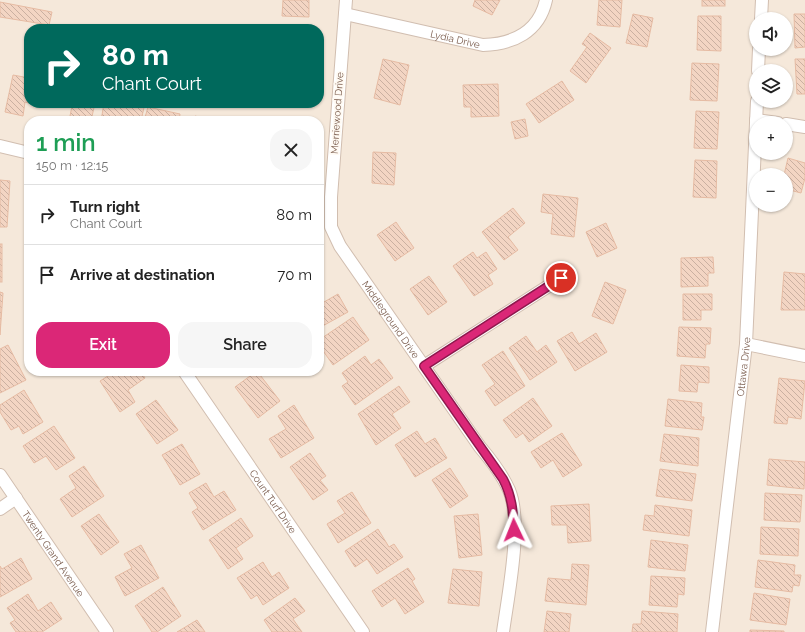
<!DOCTYPE html>
<html lang="en">
<head>
<meta charset="utf-8">
<style>
	body { margin:0; font-family:Raleway,sans-serif; background:#f6f6f6; color:#222; height:100vh; display:flex; flex-direction:column; font-size:15px; white-space:nowrap }
	* { box-sizing:border-box; margin:0 }
	p { font-size:13px; color:#767676 }
	.icon { flex:none; width:22px; height:22px; fill:none; stroke:currentColor; stroke-width:2; stroke-linecap:round; stroke-linejoin:round }
	.map { position:relative; flex:1; overflow:hidden }
	.details { position:absolute; left:24px; top:116px; width:300px; height:260px; display:flex; flex-direction:column; background:#fff; border-radius:16px; box-shadow:0 1px 3px #0004 }
	.details>* { flex:none }
	.hud { position:absolute; left:24px; top:24px; width:300px; height:84px; border-radius:16px; box-shadow:0 1px 3px #0004; background:#00695c; color:#fff; overflow:hidden }
	.controls { position:absolute; left:749px; top:12px; display:grid; gap:8px }
	.controls a { display:grid; place-items:center; width:44px; height:44px; border-radius:50%; background:#fff; box-shadow:0 1px 3px #0004; font-size:20px }
	.pin { position:absolute; display:grid; place-items:center; width:34px; height:34px; color:#fff; margin:-17px; border:2px solid #fff; border-radius:50%; box-shadow:0 1px 4px #0007 }
	.me { position:absolute; width:44px; margin:-22px; rotate:358deg; stroke-linejoin:round; filter:drop-shadow(0 0 3px #0008) }
	.turn { display:flex; align-items:center; gap:14px; height:84px; padding:0 12px; font-size:18px }
	.turn .icon { width:52px; height:52px; stroke-width:2.5 }
	.turn b { display:block; font-size:28px; line-height:34px }
	.round { display:grid; place-items:center; flex:none; width:42px; height:42px; border-radius:16px; background:#f6f6f6 }
	.overview { display:flex; align-items:center; justify-content:space-between; height:68px; padding:0 12px }
	h1 { font-size:24px; font-weight:600; line-height:30px; color:#1e9e55 }
	.button { display:flex; gap:8px; margin-top:auto; padding:8px 12px }
	.button a { flex:1; height:46px; border-radius:16px; background:#db2777; color:#fff; font-size:16px; font-weight:600; line-height:46px; text-align:center }
	.button a+a { background:#f6f6f6; color:#222 }
	ul { padding:0; list-style:none }
	li { display:flex; align-items:center; gap:12px; height:60px; padding:0 12px; border-top:1px solid #e0e0e0 }
	li div { flex:1 }
	li b { display:block; font-size:15px }
	li em { font-style:normal }
	.map>svg:first-child { display:block }
</style>
</head>
<body>
<div class="map">
<svg width="805" height="632" viewBox="0 0 805 632">
	<defs>
		<pattern id="building-back-hatch" width="6" height="6" patternUnits="userSpaceOnUse"><rect width="6" height="6" fill="#f3d5c3"/><path d="M-1 5l2 2M0 0l6 6M5-1l2 2" fill="none" stroke="#cab0a1"/></pattern>
	</defs>
	<rect width="100%" height="100%" fill="#fdf6ec"/>
	<path fill="#f5e8da" fill-rule="evenodd" d="M0,0H805V632H0ZM756,19H786V49H756ZM29,29H319V103H29ZM756,71H786V101H756ZM29,121H319V371H29ZM756,123H786V153H756ZM756,175H786V205H756Z"/>
	<g fill="url(#building-back-hatch)" stroke="#e6bba3">
		<polygon points="283,0 309,0 309,17 282,16"/>
		<polygon points="475,0 500,0 492,15 473,6"/>
		<polygon points="599,0 622,0 620,27 597,25"/>
		<rect x="702" y="0" width="23" height="6"/>
		<polygon points="0,2 52,12 49,25 0,17"/>
		<polygon points="633,14 653,18 647,47 626,43"/>
		<polygon points="794,14 805,14 805,47 795,48"/>
		<polygon points="698,16 721,16 721,51 697,50"/>
		<polygon points="590,33 611,48 586,83 570,71 587,47 582,44"/>
		<polygon points="383,59 409,65 400,105 374,98"/>
		<polygon points="795,59 805,59 805,94 797,94"/>
		<polygon points="692,63 719,64 717,101 690,100"/>
		<polygon points="13,75 29,78 29,103 25,102 23,116 5,112"/>
		<polygon points="562,81 574,100 539,123 526,104"/>
		<polygon points="498,84 499,116 471,117 471,107 464,107 463,85"/>
		<polygon points="31,103 47,103 46,106"/>
		<polygon points="60,103 95,103 91,121 69,121 72,106"/>
		<polygon points="104,103 145,103 141,121 101,121"/>
		<polygon points="148,107 180,114 179,121 144,121"/>
		<polygon points="696,111 719,112 717,149 694,148"/>
		<polygon points="195,116 213,121 194,121"/>
		<polygon points="525,119 528,136 515,139 511,122"/>
		<polygon points="373,152 396,153 394,185 372,183"/>
		<polygon points="788,158 805,163 805,178 801,193 786,189 786,175 784,175"/>
		<polygon points="695,160 717,161 716,198 693,197"/>
		<polygon points="0,180 10,181 7,227 0,227"/>
		<polygon points="543,194 578,198 574,237 551,234 553,214 541,212"/>
		<polygon points="513,208 525,223 508,237 518,250 504,260 482,232"/>
		<polygon points="396,222 414,248 395,261 377,235"/>
		<polygon points="606,223 617,248 597,257 586,232"/>
		<rect x="0" y="244" width="2" height="38"/>
		<polygon points="473,252 477,258 486,252 497,269 488,275 493,284 474,296 453,266"/>
		<polygon points="713,257 714,273 708,273 708,286 681,287 681,258"/>
		<polygon points="784,272 805,274 805,310 781,310"/>
		<polygon points="429,276 447,302 428,315 410,289"/>
		<polygon points="605,282 626,290 613,324 592,316"/>
		<polygon points="0,292 3,293 0,335"/>
		<polygon points="319,294 324,302 338,294 348,312 319,328"/>
		<polygon points="683,294 712,294 712,310 701,310 701,320 683,320"/>
		<polygon points="353,317 369,340 333,365 319,345 319,340"/>
		<polygon points="679,327 711,328 710,344 706,344 705,358 677,356"/>
		<polygon points="572,332 579,344 596,333 607,352 575,371 557,341"/>
		<polygon points="526,336 537,352 546,345 557,362 530,380 509,348"/>
		<polygon points="8,345 26,380 0,393 0,349"/>
		<polygon points="503,351 525,386 495,406 485,391 495,384 482,365"/>
		<polygon points="365,356 371,365 379,359 393,378 355,405 342,386 348,382 342,373"/>
		<polygon points="681,365 709,367 709,383 698,382 697,392 679,391"/>
		<polygon points="116,371 140,371 145,378 128,390 135,402 120,412 100,381"/>
		<polygon points="257,371 280,401 258,418 235,387"/>
		<polygon points="779,378 805,381 801,419 788,417 787,424 774,423"/>
		<polygon points="399,386 410,402 392,414 401,428 376,445 358,414"/>
		<polygon points="24,390 43,422 23,434 19,426 11,430 0,412 0,405"/>
		<polygon points="533,398 552,426 529,442 523,433 516,438 503,420"/>
		<polygon points="668,399 702,403 701,417 704,417 702,430 665,426"/>
		<polygon points="156,400 178,430 157,444 136,414"/>
		<polygon points="294,405 314,438 281,458 269,439 286,429 278,416"/>
		<polygon points="54,426 75,458 56,470 46,456 34,463 23,446"/>
		<polygon points="417,431 425,444 435,438 447,458 415,477 395,445"/>
		<polygon points="562,433 582,465 563,477 553,460 541,468 531,452"/>
		<polygon points="664,434 699,438 698,466 660,461"/>
		<polygon points="182,444 200,474 180,485 162,455"/>
		<polygon points="310,453 326,476 320,480 328,490 313,500 290,467"/>
		<polygon points="769,459 805,462 804,489 767,485"/>
		<polygon points="84,466 104,496 72,517 60,499 76,488 69,476"/>
		<polygon points="450,468 468,496 450,508 432,480"/>
		<polygon points="660,469 696,474 692,501 656,496"/>
		<polygon points="206,483 214,497 224,491 236,510 203,530 192,512 198,508 189,493"/>
		<polygon points="352,492 371,523 338,543 327,524 345,513 337,501"/>
		<polygon points="765,493 802,495 800,522 764,520"/>
		<polygon points="589,504 591,541 568,543 567,525 552,525 551,506"/>
		<polygon points="655,505 692,510 689,536 643,530 645,515 654,516"/>
		<polygon points="99,514 119,542 101,555 81,526"/>
		<polygon points="478,514 482,555 459,558 454,516"/>
		<polygon points="241,518 253,536 236,548 243,559 228,569 209,540"/>
		<polygon points="761,527 799,529 798,556 760,554"/>
		<polygon points="378,529 389,547 394,544 403,557 377,574 367,559 355,567 345,551"/>
		<polygon points="651,540 688,545 685,571 648,567"/>
		<polygon points="141,545 159,578 125,596 115,577 132,568 124,554"/>
		<polygon points="21,558 32,579 0,597 0,566 2,569"/>
		<polygon points="758,560 795,565 794,575 801,575 799,586 793,585 792,592 755,587"/>
		<polygon points="263,562 272,577 279,572 289,588 263,605 257,595 251,599 237,578"/>
		<polygon points="572,564 589,565 586,605 545,601 548,578 571,580"/>
		<polygon points="408,568 415,579 412,581 424,602 405,614 395,598 382,607 372,591"/>
		<polygon points="453,569 482,572 479,606 448,603"/>
		<polygon points="651,576 685,578 684,595 678,594 677,607 649,605"/>
		<polygon points="163,587 181,616 157,632 152,632 135,606"/>
		<polygon points="754,593 790,599 786,625 750,620"/>
		<polygon points="28,594 38,611 51,602 62,619 42,632 16,632 10,623 15,620 7,608"/>
		<polygon points="295,598 305,611 293,619 302,632 272,632 264,620"/>
		<polygon points="547,611 571,614 569,632 544,632"/>
		<polygon points="642,611 678,614 677,632 632,632 633,624 641,624"/>
		<polygon points="197,620 205,632 177,632"/>
		<polygon points="750,630 784,631 784,632 750,632"/>
	</g>
	<g fill="none" stroke-linecap="round" stroke-linejoin="round">
		<g stroke="#d1beb0" stroke-width="14">
			<g id="minor">
				<path id="s1" d="M346,0L331,197V227L340,246L480,447C491,460 502,474 509,490C523,523 508,595 503,632"/>
				<path id="s2" d="M345,14L483,45C513,44 539,32 546,0"/>
				<polyline points="761,19 762,0"/>
				<polyline points="758,71 759,49"/>
				<polyline points="756,120 778,123"/>
				<polyline points="786,124 805,127"/>
				<polyline points="0,146 29,153"/>
				<polyline points="746,344 805,356"/>
				<polyline points="424,366 561,278"/>
				<path id="s3" d="M184,371L363,632"/>
				<path id="s4" d="M0,475L107,632"/>
				<polyline points="0,509 16,498"/>
				<path id="s5" d="M712,632L746,344L757,101"/>
			</g>
		</g>
		<use href="#minor" stroke="#fff" stroke-width="12"/>
	</g>
	<g fill="none" stroke-linecap="round" stroke-linejoin="round">
		<g stroke="#8e194d" stroke-width="10">
			<path id="route" d="M514,530C513,511 512,496 503,479L424,366L561,278"/>
		</g>
		<use href="#route" stroke="#db2777" stroke-width="7"/>
	</g>
	<g text-anchor="middle" dominant-baseline="central" stroke-width="3.5" stroke-linejoin="round" paint-order="stroke">
		<g font-size="10" fill="#7a5c4d" stroke="#fffaf3">
			<text stroke="none"><textPath href="#s2" startOffset="113">Lydia Drive</textPath></text>
			<text transform="translate(337 113) rotate(-86)">Merriewood Drive</text>
			<text stroke="none"><textPath href="#s1" startOffset="338">Middleground Drive</textPath></text>
			<text stroke="none"><textPath href="#s5" startOffset="267">Ottawa Drive</textPath></text>
			<text stroke="none"><textPath href="#s3" startOffset="158">Count Turf Drive</textPath></text>
			<text stroke="none"><textPath href="#s4" startOffset="95">Twenty Grand Avenue</textPath></text>
		</g>
	</g>
</svg>
<div class="controls">
<a><svg class="icon" aria-label="sound" viewBox="0 0 24 24"><path d="M4 9h4l5-4v14l-5-4H4zM17 9q2 3 0 6"/></svg></a>
<a><svg class="icon" aria-label="layers" viewBox="0 0 24 24"><path d="M12 4l9 5-9 5-9-5zM3 14l9 5 9-5"/></svg></a>
<a>+</a>
<a>−</a>
</div>
<div class="pin" style="left:561px;top:278px;background:#d93025"><svg class="icon" aria-label="arrive" viewBox="0 0 24 24"><path d="M6 21V4h12l-3 4 3 4H6"/></svg></div>
<svg class="me" style="left:514px;top:530px" viewBox="-20 -20 40 40"><path d="M0-17L14 15 0 8-14 15z" fill="#db2777" stroke="#fff" stroke-width="4"/></svg>
<div class="hud">
<div class="turn"><svg class="icon" aria-label="right" viewBox="0 0 24 24"><path d="M7 20v-9h11M14 6l5 5-5 5"/></svg><div><b>80 m</b>Chant Court</div></div>
</div>
<section class="details">
<div class="overview"><div><h1>1 min</h1><p>150 m · 12:15</p></div><a class="round"><svg class="icon" aria-label="close" viewBox="0 0 24 24"><path d="M6 6l12 12M18 6L6 18"/></svg></a></div>
<ul>
<li><svg class="icon" aria-label="right" viewBox="0 0 24 24"><path d="M7 20v-9h11M14 6l5 5-5 5"/></svg><div><b>Turn right</b><p>Chant Court</p></div><em>80 m</em></li>
<li><svg class="icon" aria-label="arrive" viewBox="0 0 24 24"><path d="M6 21V4h12l-3 4 3 4H6"/></svg><div><b>Arrive at destination</b></div><em>70 m</em></li>
</ul>
<div class="button"><a>Exit</a><a>Share</a></div>
</section>
</div>
</body>
</html>
